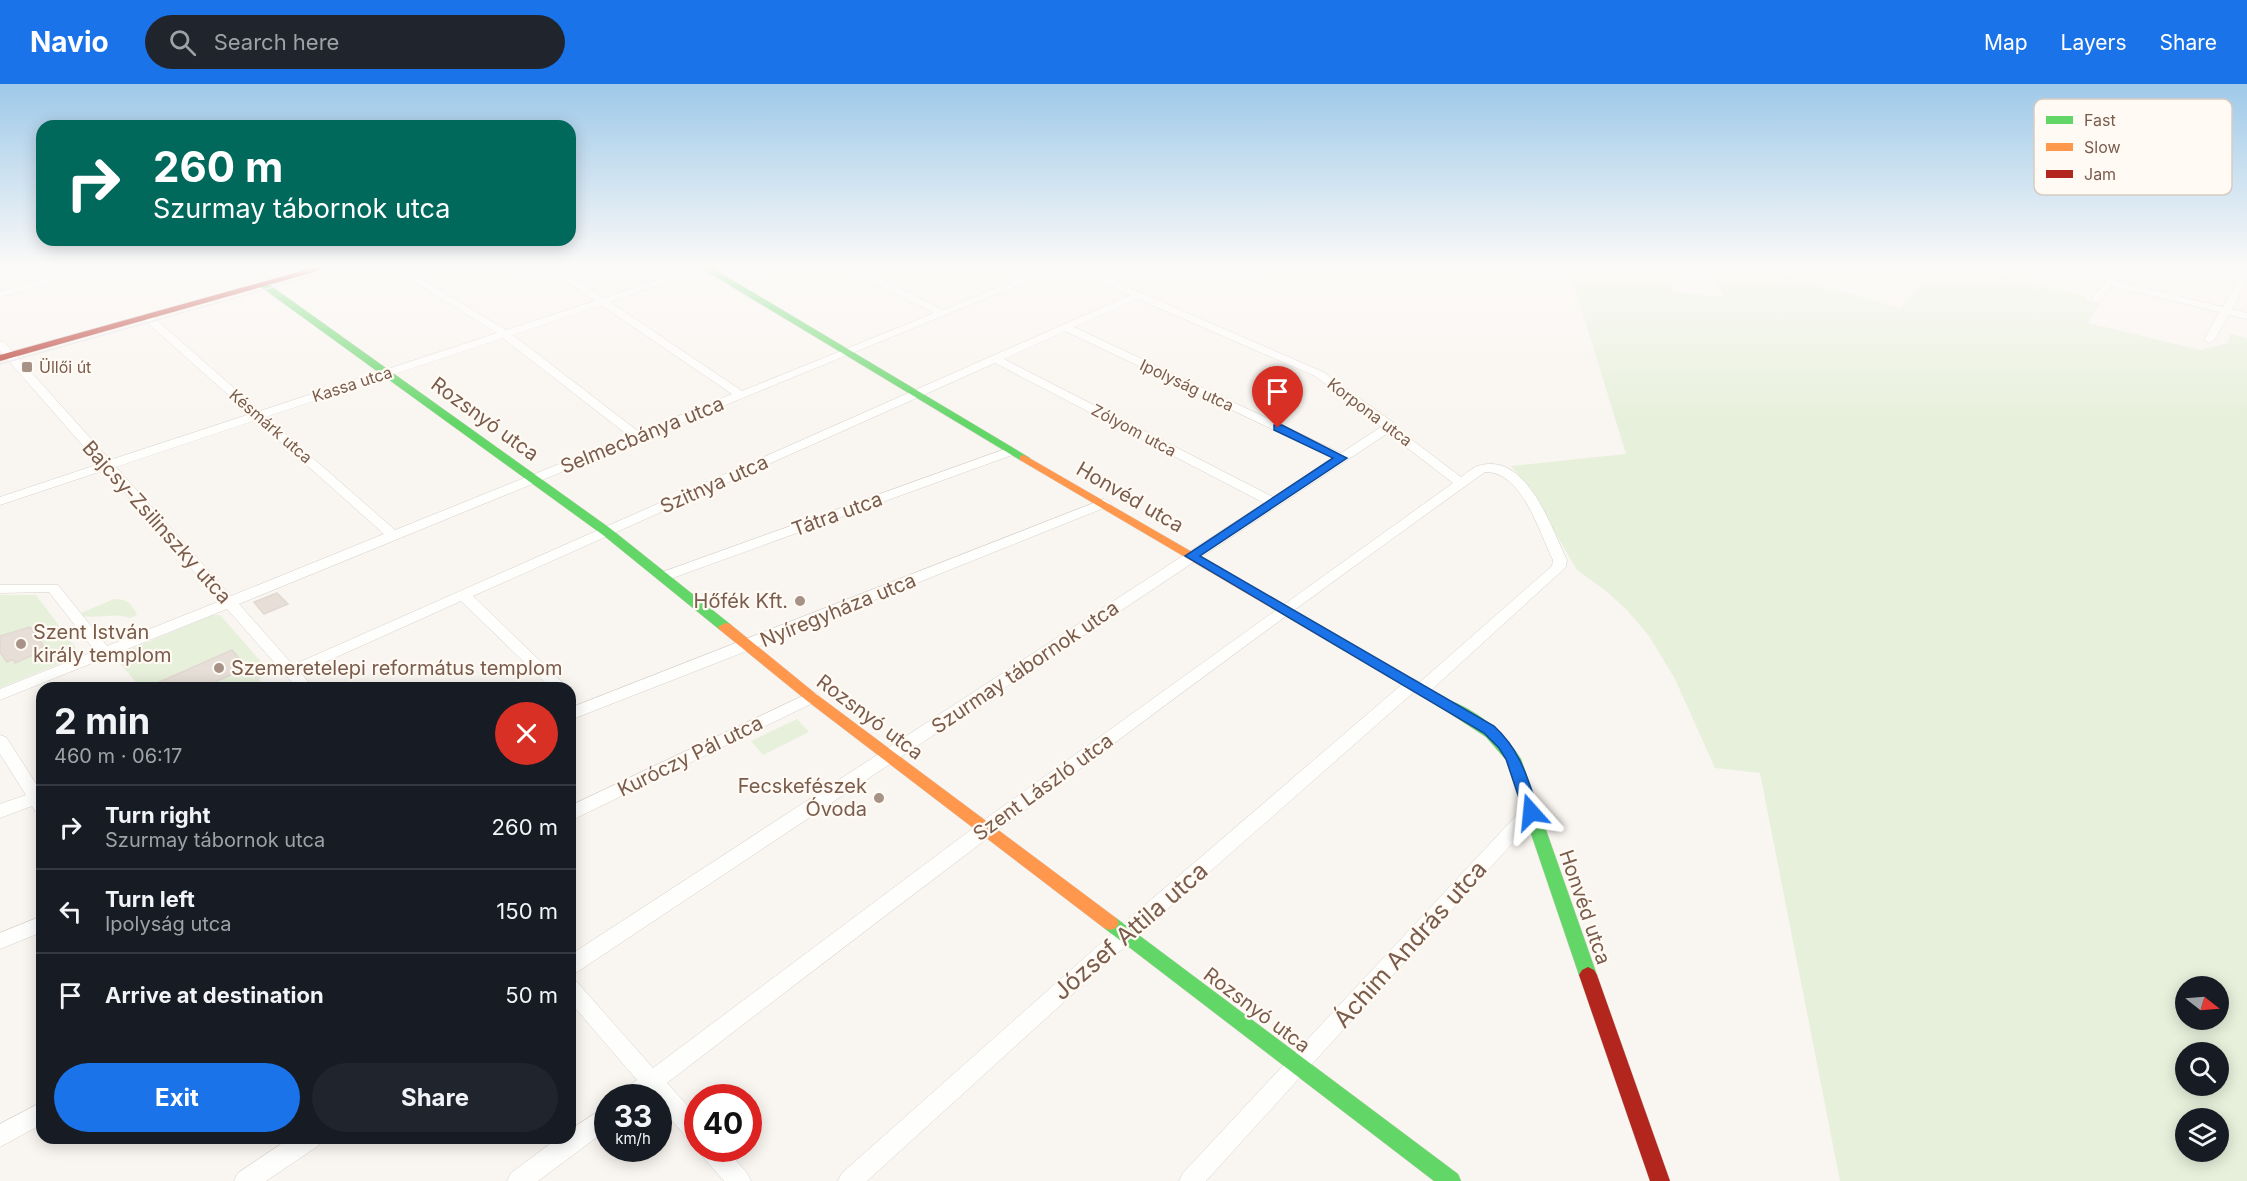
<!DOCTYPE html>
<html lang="en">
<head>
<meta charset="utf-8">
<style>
	body { margin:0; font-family:Inter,sans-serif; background:#20242c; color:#f1f3f6; height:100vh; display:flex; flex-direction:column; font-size:22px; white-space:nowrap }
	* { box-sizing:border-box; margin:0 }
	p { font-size:20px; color:#9ea1a6 }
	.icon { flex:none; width:33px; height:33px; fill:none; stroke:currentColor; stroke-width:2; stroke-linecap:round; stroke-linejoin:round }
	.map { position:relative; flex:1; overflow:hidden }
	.drawer { position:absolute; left:36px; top:598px; width:540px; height:462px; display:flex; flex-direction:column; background:#171b24; border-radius:18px; box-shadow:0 3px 15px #0003 }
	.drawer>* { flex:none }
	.banner { position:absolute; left:36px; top:36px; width:540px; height:126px; border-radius:18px; box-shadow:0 3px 15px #0003; background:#00695c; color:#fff; overflow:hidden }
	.needle { width:39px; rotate:107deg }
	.buttons { position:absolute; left:2175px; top:892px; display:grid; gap:12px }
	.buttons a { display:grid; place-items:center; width:54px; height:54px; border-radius:50%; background:#171b24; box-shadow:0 3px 15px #0003; font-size:30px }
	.speed { position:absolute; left:594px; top:1000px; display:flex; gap:12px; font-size:30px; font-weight:700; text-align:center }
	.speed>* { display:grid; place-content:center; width:78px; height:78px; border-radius:50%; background:#171b24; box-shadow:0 3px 15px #0003; line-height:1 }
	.speed small { font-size:15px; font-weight:400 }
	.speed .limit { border:9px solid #d22; background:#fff; color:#111 }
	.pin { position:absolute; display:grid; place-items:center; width:51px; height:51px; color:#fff; margin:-62px -26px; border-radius:50% 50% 50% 0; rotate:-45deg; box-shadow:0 0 6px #0007 }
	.pin .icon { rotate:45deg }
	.me { position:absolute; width:66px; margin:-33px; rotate:342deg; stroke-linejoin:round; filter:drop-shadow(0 0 4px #0008) }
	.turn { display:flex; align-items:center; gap:21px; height:126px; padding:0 18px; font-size:27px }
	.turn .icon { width:78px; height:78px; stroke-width:2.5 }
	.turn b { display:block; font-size:42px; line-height:51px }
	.round { display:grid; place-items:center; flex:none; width:63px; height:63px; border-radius:32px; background:#20242c }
	.head { display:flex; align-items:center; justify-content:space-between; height:102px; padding:0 18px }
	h1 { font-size:36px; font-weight:700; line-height:45px }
	.primary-button { display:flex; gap:12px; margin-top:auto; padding:12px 18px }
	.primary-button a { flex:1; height:69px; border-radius:36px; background:#1a73e8; color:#fff; font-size:24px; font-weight:700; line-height:69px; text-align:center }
	.primary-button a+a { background:#20242c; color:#f1f3f6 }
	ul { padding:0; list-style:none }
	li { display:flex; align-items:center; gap:18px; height:84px; padding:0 18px; border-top:2px solid #363941 }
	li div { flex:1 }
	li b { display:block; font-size:22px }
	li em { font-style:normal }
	header { display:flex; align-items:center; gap:36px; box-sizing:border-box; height:84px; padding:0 30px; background:#1a73e8; color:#fff }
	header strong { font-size:28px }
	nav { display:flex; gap:33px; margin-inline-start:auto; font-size:21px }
	.search { width:420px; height:54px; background:#20242c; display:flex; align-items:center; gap:15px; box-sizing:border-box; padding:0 21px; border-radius:33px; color:#9ea1a6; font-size:22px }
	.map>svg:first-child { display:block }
</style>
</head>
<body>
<header>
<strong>Navio</strong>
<div class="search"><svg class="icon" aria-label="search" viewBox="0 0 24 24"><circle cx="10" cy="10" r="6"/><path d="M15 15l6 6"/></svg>Search here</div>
<nav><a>Map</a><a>Layers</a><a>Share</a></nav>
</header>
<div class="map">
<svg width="2247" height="1097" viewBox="0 0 2247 1097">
	<rect width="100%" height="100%" fill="#f9f5f0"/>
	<g fill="#e7f0db" fill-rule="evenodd">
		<path d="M1569,184H1669L1673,208L1724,213L1709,184H1776L1772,188L1900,224L1937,184H1970L2087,213L2085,216L2100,220L2088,239L2200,266L2228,259L2230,250L2247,254V1097H1840L1760,689L1715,684L1675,595L1649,552L1627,526L1606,507L1577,486L1527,401L1511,382L1626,370ZM2186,903H2218V936H2186ZM2186,969H2218V1002H2186ZM2186,1035H2218V1068H2186Z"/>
		<polygon points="0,511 36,511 81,571 0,604"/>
		<path d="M114,515C126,515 132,519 137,531L130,534C112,528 100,535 82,532L81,529Z"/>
		<polygon points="213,531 220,531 271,589 259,595 266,604 141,604 114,572"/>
		<polygon points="797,635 809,648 763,671 751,657"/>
	</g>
	<g fill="#e6ded7" stroke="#e2d8d2" stroke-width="1.5">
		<polygon points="277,509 288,520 264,530 254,518"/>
		<polygon points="30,543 44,562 35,566 38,569 15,579 13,575 7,578 0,568 0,552"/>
		<polygon points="232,566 247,584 201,604 146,604"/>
	</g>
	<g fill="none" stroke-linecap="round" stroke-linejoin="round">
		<g stroke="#d7d1cb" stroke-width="1">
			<g id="street">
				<polygon points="66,184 78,184 59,197 0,213 0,207 53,193"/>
				<path d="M392,184H404L506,246L595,217L548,184H560L604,214L693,184H708L610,218L742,307L934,229L844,184H857L943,226L1016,196L991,184H1005L1025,193L1046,184H1060L239,520L293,581L1130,211L1071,184H1085L1106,194L1127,184H1140L1114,197L1323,288L1394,339L1395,343L1461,393C1467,389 1474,382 1481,381C1528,370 1551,444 1567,476L1566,483L1428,609L1422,610L1415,607L1131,857L867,1097H838L842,1089L1117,845L1407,596L1413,595L1420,598L1552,482L1553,476C1539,448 1522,387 1485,388C1208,586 937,791 667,999L698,1033V1060L690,1057L658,1021V1014L650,1011L647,1014H619L622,1007L637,996L570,918V895L577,898L653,984L980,739L1453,399L1388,349L577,888L570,890V871L1264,419L995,279L473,512L568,604H551L461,517L301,589L313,604H297L227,525L0,616V605L95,567L49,508L0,509V501H58L107,562L220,517L105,386L0,421V413L99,380L0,267V257L4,258L110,376L250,330L143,235V231H151L260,327L497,249ZM1138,215L1315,292L1381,343L1341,369L1074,243ZM601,221L732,310L639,348L513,251ZM1065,247L1333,374L1273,413L1004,275ZM503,254L629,352L395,446L266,333ZM256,336L384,450L231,512L116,383Z"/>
				<polygon points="2115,184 2125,184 2115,197 2223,223 2239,195 2200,184 2218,184 2242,190 2247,186 2247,198 2232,225 2247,229 2247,235 2229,231 2214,256 2209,259 2204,256 2219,228 2111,202 2101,217 2093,217 2092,215"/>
				<polygon points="1011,363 1017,367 1015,370 667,496 662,497 655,493 657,490"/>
				<polygon points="1104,415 1111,419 1109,422 752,565 570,636 570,624"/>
				<polygon points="811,608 817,609 819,613 817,617 570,737 570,722"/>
				<polygon points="0,651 6,653 42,709 42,729 36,728 32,722 0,734 0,720 26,711 0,670"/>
				<polygon points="1531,720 1537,722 1540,727 1537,732 1206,1097 1179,1097 1183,1089 1525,722"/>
				<polygon points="42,832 42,848 0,865 0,849"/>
				<polygon points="42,1018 42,1040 0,1063 0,1040"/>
				<polygon points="608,1021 608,1045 538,1097 507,1097 511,1089 558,1054 570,1054 570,1046"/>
				<polygon points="290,1054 321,1054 318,1062 266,1097 234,1097 238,1089"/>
				<polygon points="700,1065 726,1065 747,1089 751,1097 724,1097 703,1073"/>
			</g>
		</g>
		<g stroke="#d9d2cb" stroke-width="1">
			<g id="fast">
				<polygon points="701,184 712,184 1030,374 1024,377 1020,376"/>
				<polygon points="261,199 267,199 611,445 730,540 732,543 730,546 720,546 603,451 261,203"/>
				<path d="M1445,615C1475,624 1505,649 1521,675L1597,891L1594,896L1588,899L1582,896L1579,891L1506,676L1486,653L1440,623L1438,620L1440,617Z"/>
				<polygon points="1110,832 1116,834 1458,1090 1461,1097 1434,1097 1104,844 1101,839 1104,834"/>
			</g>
		</g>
		<g stroke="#d9d2cb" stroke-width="1">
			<g id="slow">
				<polygon points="1024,371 1450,617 1452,620 1450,623 1440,623 1020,376 1020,372"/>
				<polygon points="725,539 730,540 816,610 1116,834 1119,839 1116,844 1110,846 1104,844 806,616 720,546 718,543"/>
			</g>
		</g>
		<g stroke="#d9d2cb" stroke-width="1">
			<g id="jam">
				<polygon points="313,184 328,184 0,277 0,271"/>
				<polygon points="1588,883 1594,886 1597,891 1670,1097 1650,1097 1579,891 1582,886"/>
			</g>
		</g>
		<use href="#street" fill="#fefefd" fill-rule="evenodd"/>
		<use href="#fast" fill="#63d668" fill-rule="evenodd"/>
		<use href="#slow" fill="#ff974d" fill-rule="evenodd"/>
		<use href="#jam" fill="#b3261e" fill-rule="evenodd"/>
		<polyline stroke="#e6e3e7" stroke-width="1.5" points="0,280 341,184"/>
	</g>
	<linearGradient id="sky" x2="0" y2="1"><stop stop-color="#9ec9e9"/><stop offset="0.54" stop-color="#fcfaf8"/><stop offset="1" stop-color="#fcfaf8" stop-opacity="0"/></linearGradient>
	<rect width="2247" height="338" fill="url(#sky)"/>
	<path fill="#1a73e8" stroke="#114b97" stroke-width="1.5" d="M1274,341H1282L1347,374L1200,472L1494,642C1521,667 1527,693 1539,728L1536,732H1525L1506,675L1499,664L1484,649L1185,472L1333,374L1274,346Z"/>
	<g fill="#a69286" stroke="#fffaf3" stroke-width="2">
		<rect x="21" y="277" width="12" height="12" rx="3"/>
		<circle cx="800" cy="517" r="6"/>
		<circle cx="21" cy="560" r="6"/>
		<circle cx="219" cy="584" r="6"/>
		<circle cx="879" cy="714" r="6"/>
	</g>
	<g text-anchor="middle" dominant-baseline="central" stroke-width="4.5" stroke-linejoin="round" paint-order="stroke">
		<g font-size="16" fill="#7a5c4d" stroke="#fffaf3" text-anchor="start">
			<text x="39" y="283">Üllői út</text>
		</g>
		<g font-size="16" fill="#7a5c4d" stroke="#fffaf3">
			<text transform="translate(352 300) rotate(-18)">Kassa utca</text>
			<text transform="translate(1187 301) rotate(25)">Ipolyság utca</text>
			<text transform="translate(1370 328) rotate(37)">Korpona utca</text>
			<text transform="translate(271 342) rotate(41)">Késmárk utca</text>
			<text transform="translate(1134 346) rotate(28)">Zólyom utca</text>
		</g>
		<g font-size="20" fill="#7a5c4d" stroke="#fffaf3">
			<text transform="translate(485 335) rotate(36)">Rozsnyó utca</text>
			<text transform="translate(642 351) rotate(-22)">Selmecbánya utca</text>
			<text transform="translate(714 400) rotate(-24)">Szitnya utca</text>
			<text transform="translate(1130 413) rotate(30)">Honvéd utca</text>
			<text transform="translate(837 430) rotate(-20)">Tátra utca</text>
			<text transform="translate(157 438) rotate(48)">Bajcsy-Zsilinszky utca</text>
			<text transform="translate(838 526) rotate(-22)">Nyíregyháza utca</text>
			<text transform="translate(1025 583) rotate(-34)">Szurmay tábornok utca</text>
			<text transform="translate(870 633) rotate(37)">Rozsnyó utca</text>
			<text transform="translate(690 672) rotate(-26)">Kuróczy Pál utca</text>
			<text transform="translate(1043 703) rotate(-36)">Szent László utca</text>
			<text transform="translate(1585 823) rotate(71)">Honvéd utca</text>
			<text transform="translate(1257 926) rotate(37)">Rozsnyó utca</text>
		</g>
		<g font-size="20" fill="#7a5c4d" stroke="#fffaf3" text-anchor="end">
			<text x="788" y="517">Hőfék Kft.</text>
			<text x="33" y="548" text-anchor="start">Szent István<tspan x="33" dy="23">király templom</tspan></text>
			<text x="231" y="584" text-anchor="start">Szemeretelepi református templom</text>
			<text x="867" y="702">Fecskefészek<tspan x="867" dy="23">Óvoda</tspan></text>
		</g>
		<g font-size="24" fill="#7a5c4d" stroke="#fffaf3">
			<text transform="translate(1130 847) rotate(-41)">József Attila utca</text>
			<text transform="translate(1410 860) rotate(-48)">Áchim András utca</text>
		</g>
	</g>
	<rect x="2034" y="15" width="198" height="96" rx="9" fill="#fffaf3" stroke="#d7cbc1" stroke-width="1.5"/>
	<rect x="2046" y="32" width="27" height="8" fill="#63d668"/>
	<rect x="2046" y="59" width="27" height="8" fill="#ff974d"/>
	<rect x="2046" y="86" width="27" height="8" fill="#b3261e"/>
	<g font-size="16" fill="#7a5c4d">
		<text x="2084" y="42">Fast</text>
		<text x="2084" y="69">Slow</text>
		<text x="2084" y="96">Jam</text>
	</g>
</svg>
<div class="buttons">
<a><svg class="needle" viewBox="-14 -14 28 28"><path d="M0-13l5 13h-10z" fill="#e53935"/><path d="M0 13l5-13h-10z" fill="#9ea1a6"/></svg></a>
<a><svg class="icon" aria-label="search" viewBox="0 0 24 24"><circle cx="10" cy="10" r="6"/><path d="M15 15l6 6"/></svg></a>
<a><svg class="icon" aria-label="layers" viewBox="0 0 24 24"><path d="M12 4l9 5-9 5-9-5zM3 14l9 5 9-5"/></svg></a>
</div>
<div class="speed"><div>33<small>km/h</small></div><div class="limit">40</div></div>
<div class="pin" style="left:1278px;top:344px;background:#d93025"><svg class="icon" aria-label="arrive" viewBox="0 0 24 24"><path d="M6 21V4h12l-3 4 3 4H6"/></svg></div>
<svg class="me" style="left:1531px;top:728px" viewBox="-20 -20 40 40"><path d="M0-17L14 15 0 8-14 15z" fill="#1a73e8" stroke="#fff" stroke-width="4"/></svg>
<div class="banner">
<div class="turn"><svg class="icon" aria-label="right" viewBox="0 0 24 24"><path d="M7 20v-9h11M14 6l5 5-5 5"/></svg><div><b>260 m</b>Szurmay tábornok utca</div></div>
</div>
<section class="drawer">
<div class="head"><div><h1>2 min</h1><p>460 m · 06:17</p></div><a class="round" style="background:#d93025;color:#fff"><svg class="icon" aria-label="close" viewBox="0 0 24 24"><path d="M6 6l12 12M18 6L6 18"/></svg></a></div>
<ul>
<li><svg class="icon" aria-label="right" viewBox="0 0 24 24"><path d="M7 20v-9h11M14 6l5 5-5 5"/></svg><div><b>Turn right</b><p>Szurmay tábornok utca</p></div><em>260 m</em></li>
<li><svg class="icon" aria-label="left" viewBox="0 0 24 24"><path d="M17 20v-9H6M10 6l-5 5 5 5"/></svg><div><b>Turn left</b><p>Ipolyság utca</p></div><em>150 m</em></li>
<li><svg class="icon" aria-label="arrive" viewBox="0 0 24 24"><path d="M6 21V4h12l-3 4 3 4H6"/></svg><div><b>Arrive at destination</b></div><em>50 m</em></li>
</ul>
<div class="primary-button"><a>Exit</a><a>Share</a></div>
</section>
</div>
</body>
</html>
